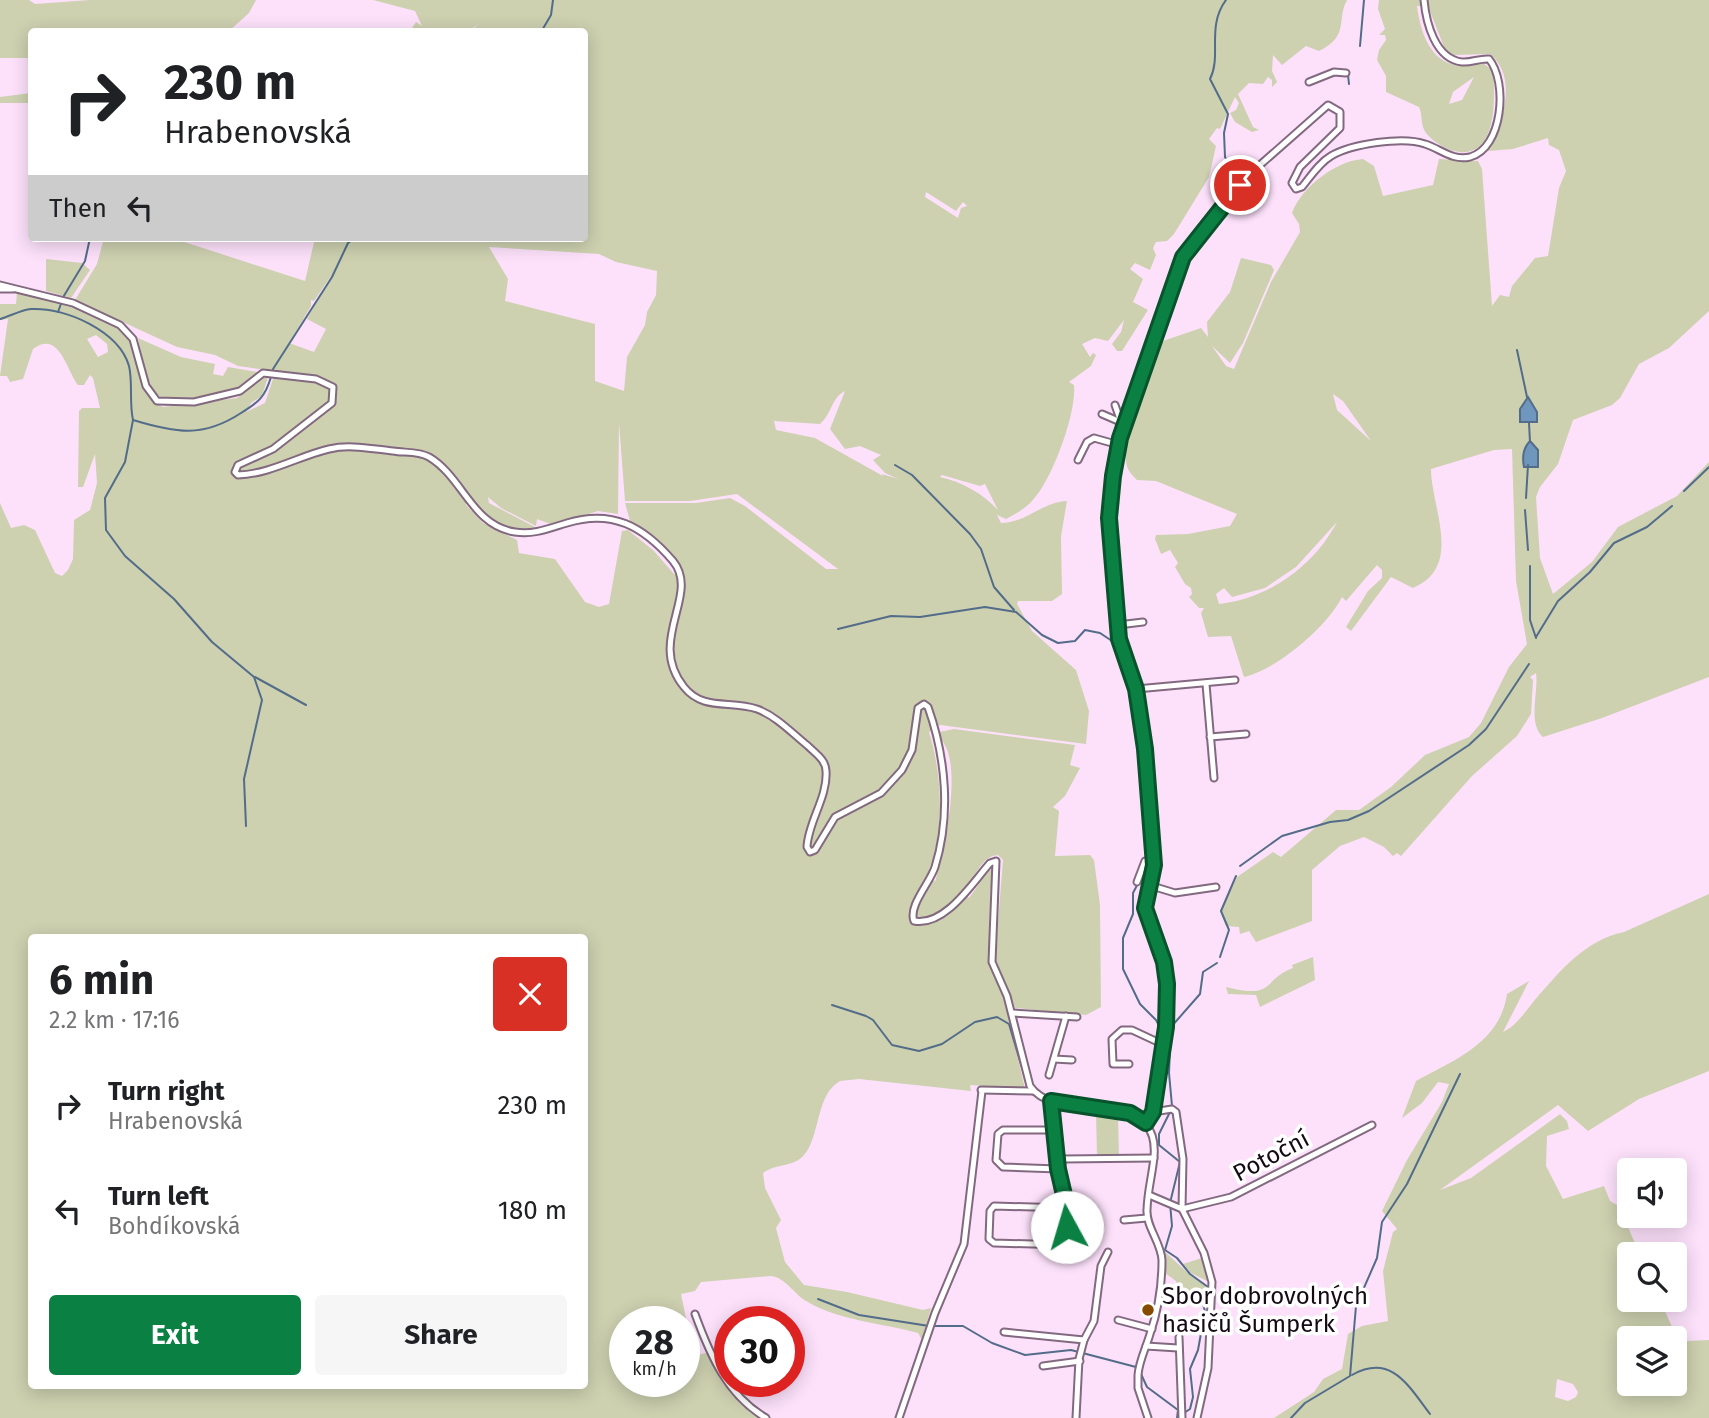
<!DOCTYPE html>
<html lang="en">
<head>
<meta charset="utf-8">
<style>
	body { margin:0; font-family:"Fira Sans",sans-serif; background:#f6f6f6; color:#202124; height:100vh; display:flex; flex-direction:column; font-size:26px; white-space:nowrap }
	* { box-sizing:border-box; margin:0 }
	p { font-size:23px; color:#757577 }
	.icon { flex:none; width:38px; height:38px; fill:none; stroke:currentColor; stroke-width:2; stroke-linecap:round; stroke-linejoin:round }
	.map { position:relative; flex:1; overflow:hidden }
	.sheet { position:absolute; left:28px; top:934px; width:560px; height:455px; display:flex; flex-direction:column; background:#fff; border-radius:7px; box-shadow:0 4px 18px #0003 }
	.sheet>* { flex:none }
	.hud { position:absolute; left:28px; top:28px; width:560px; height:214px; border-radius:7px; box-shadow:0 4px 18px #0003; background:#fff; color:#202124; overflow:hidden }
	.tools { position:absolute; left:1617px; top:1158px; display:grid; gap:14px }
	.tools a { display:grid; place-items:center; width:70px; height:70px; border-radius:7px; background:#fff; box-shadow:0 4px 18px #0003; font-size:35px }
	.speed { position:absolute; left:609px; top:1306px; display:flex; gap:14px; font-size:35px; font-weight:700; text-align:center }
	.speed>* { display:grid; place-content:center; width:91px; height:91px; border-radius:50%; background:#fff; box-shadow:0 4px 18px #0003; line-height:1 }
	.speed small { font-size:18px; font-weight:400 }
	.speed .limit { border:10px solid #d22; background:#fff; color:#111 }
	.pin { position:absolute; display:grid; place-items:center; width:60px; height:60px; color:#fff; margin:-30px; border:4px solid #fff; border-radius:50%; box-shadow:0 2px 7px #0007 }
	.me { position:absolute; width:77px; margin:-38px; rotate:354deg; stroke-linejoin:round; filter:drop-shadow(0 0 5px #0008) }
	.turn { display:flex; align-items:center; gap:24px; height:147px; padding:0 21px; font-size:32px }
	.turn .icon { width:91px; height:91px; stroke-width:2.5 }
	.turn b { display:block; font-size:49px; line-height:60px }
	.then { display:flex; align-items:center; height:66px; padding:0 21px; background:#0003; gap:14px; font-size:26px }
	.round { display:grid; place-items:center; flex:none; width:74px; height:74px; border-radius:7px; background:#f6f6f6 }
	.headline { display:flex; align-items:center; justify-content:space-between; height:119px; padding:0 21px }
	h1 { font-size:42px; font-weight:700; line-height:52px }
	.action { display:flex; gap:14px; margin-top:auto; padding:14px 21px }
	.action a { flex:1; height:80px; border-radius:7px; background:#0b8043; color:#fff; font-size:28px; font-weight:700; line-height:80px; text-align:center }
	.action a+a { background:#f6f6f6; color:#202124 }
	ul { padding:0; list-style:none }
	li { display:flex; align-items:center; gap:21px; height:105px; padding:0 21px }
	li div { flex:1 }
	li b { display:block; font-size:26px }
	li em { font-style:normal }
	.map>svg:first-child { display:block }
</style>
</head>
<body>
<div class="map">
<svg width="1709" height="1418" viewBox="0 0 1709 1418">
	<rect width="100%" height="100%" fill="#fde1fb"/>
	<g fill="#cdd1b0" fill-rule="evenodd">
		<polygon points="0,0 29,0 35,4 90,0 256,0 249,13 229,31 32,32 31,58 0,58"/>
		<path d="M356,0H1347C1336,20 1350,36 1319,51L1306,46L1282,65L1273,55L1272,71L1277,82L1272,87V80L1268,77L1263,84L1249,83L1238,94L1253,127L1259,130L1252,132L1235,122L1230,113L1236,110L1239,103L1235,97L1220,129L1217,128L1209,139L1216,146L1209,177L1174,234L1167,241L1156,242L1153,248L1156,255L1150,270L1135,263L1130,269L1143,279L1133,302L1148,310L1122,351H1117L1112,344L1121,332L1124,320L1108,341L1095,338L1082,344L1090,357L1093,353L1096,355L1091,366L1069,382L1074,385C1077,412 1052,481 1032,501C1025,509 1015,514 1006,519L997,515L1001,523C1026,523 1042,502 1067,501L1061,536L1062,594L1052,601H1018L1017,604L1032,631L1076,670L1089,711L1086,744L940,725L929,732C942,774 945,828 929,870L935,882C945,849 958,784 948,752C946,745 940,739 939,732L954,729L1075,745L1070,765L1080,768L1065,796L1053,807L1059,811L1055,856L1090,855L1094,860L1100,905L1101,1007L1086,1015L1015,1008L995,959L1003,860L998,855C980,856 975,879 964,891L969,898L989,870H994L990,894L989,962L1003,993L1025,1089L970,1085L971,1091L859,1079L840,1081C817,1094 820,1131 807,1151C796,1169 777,1162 763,1173L765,1188L781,1220L776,1228L785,1262L804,1285L847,1292L923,1310L931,1308L922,1340L918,1333C882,1323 839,1321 806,1301C793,1293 786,1278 771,1276L701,1282L695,1291L681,1294L688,1328L684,1337V1321H625V1381H684V1353L698,1355L713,1351L730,1381L762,1412L759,1418H0V503L11,528L24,525L35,530L55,573L62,576L68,570L73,559L74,520L90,510L97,483L95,454L83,487H78L79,411L82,408H100L93,378L90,375L84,385H78C67,371 59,329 33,349L23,379L10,382L7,376H0L8,319L0,320V304H16L17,292C46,299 109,313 127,337C144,358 134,395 163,407L237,398L261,378L268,377L262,396L251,403L246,412L265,403L274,376L317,383L312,376L238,366L215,355L177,347L75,300L97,264L104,238H172L305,281L315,238H584V32L470,31L480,23L468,31H410L416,22L422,26L415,11L373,0ZM926,192L956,211L963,202L967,206L961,208L958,218L925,197ZM489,247L599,254L616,262L657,271L656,295L647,312L645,325L627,357L624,391L595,381V324L505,301L508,279ZM333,273L307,319L326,329L314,352L289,343L311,306V300L314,301ZM96,335L107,344L108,352L98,357L87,339ZM845,391L830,429L845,449L860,446L881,455L873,460L885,473L898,479L882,474L883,476L815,438L776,430L774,421L820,424C832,414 831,398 845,391ZM619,423L625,501H690L737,494L838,569H826L745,506L730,498L696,503H625L630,521L674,557L683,571L674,574L654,551L628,530L622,531L609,604L599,607L585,602L555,559L519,553L517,540L483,523L466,505L467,496C483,515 509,540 535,527L489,503L488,497L501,508L536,526L537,519L553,525L598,511L618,514ZM942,475L980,486L985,484L998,510C983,494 963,482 940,477ZM32,938H584V1386H32Z"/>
		<path d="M1379,0H1709V311L1669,348L1639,364L1620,398L1612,405L1573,420L1558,464L1540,487L1536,497L1540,558L1553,594L1592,562L1618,527L1677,496L1709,462V677L1602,718L1543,737C1527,723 1539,691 1536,673L1530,677L1533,680L1531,714L1517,736L1472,776L1401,856L1397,853L1393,856L1384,847L1364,837L1340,846L1312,870V921L1256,942L1249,931L1240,934L1239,927L1226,926L1220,911L1237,877L1273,852L1281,857L1336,810H1359L1391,787L1425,755L1469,737L1481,723L1509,667L1527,644L1516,581L1512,449L1494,450L1431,469C1431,507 1464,567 1413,588L1391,577L1351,631L1346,627L1368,591L1382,578V570L1377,565L1346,601L1342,597C1328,626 1275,671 1244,677L1231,636L1208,637L1201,613L1204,608H1199L1189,597L1192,594L1191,588L1185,584L1175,567L1178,563L1170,550L1161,554L1155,539L1156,535L1188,534L1230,526L1237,514L1156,481L1137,480C1131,474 1127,470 1126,461C1123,438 1151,367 1160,342L1201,328L1208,337L1207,322L1230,292L1241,258L1271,265L1274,270L1243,343L1230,363L1212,346L1226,366L1234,369L1271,282L1300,232L1299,224L1292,213C1301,188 1335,161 1363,159L1374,166L1383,196L1433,185L1439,159L1478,161L1482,169L1492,306L1500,295L1509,297L1512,286L1535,258L1548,256L1559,188L1566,171L1559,150L1549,145L1548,138L1513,149L1488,151C1502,124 1519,78 1490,54L1452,55L1444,47L1428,6H1417C1422,45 1439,76 1483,63L1493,71C1495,95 1498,156 1460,152C1448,151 1433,142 1426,133C1420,125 1423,116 1419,107L1386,92V76L1377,60L1379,50L1386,40L1385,35H1379L1385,29L1378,9ZM1474,77L1462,100L1449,104L1453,92ZM1333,394L1343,401L1371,441L1337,410ZM1337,522C1314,566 1268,599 1219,604L1216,594L1224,588L1232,597L1265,588L1296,567Z"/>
		<polygon points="31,93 31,103 0,103 0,97"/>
		<polygon points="46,259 82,263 90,270 71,298 46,291"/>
		<path d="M138,338L181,357L215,364L213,374L223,376L228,367L257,372C237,399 198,399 167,400C145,393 143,358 138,338Z"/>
		<path d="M1709,894V1071L1639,1099L1588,1131L1558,1105L1440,1190L1471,1178L1560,1114L1567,1121L1569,1129L1547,1136L1546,1166L1563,1199L1604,1186L1610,1201L1619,1206L1640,1255H1629V1300H1660L1677,1338L1686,1341L1709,1340V1418H1274L1314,1392L1323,1379L1342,1369L1348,1334L1362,1326L1388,1321L1383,1271L1393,1232L1397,1229L1382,1211L1407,1160L1442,1102L1449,1084L1438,1082L1422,1103L1402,1118L1416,1081C1454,1060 1500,1043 1507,994L1529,981L1503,1032C1516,1026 1525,1012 1534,1001C1560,971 1585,940 1624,932ZM1629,1339H1675V1384H1629ZM1557,1379L1573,1384L1578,1392L1576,1397L1568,1401L1555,1397Z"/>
		<path d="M1313,957L1315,980L1260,1007L1256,995L1228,994L1226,987C1276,1000 1262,979 1293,968L1292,965Z"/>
		<polygon points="1096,1112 1118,1116 1119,1157 1097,1156"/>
		<polygon points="1164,1251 1190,1275 1206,1285 1204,1294 1177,1290 1176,1281 1165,1273"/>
		<polygon points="1205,1257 1211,1283 1191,1273 1183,1264"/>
	</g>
	<g fill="#6f96bc" stroke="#536c89" stroke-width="2">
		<polygon points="1528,397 1537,412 1537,422 1520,422 1520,409"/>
		<path d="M1530,441L1538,450V467H1524C1522,457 1523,448 1530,441Z"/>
	</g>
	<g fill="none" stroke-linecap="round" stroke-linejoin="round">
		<g stroke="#536c89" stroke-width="2">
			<path d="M1226,0C1206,27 1222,56 1210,79L1228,114L1224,133L1225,157L1238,179"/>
			<polyline points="541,32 551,15 553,0"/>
			<polyline points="1360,46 1364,0"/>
			<polyline points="1348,75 1349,84"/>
			<polyline points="1189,243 1246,174"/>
			<polyline points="62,299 85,261 90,238"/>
			<polyline points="58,312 62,301"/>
			<path d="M0,319C10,316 21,310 31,309C65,307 119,331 129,366C133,383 129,402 133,420C176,433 203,438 241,413C259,402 265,397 271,377"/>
			<polyline points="1517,350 1527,397"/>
			<polyline points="273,369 332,277 348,243 354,238"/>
			<polyline points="1130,397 1183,250"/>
			<polyline points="133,420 125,462 105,498 106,530 125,556 174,599 212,642 254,677 262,700 244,779 246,826"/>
			<polyline points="1529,423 1530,442"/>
			<polyline points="1117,442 1121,426"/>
			<polyline points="895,465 912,475 970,534 981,549 994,587 1014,610"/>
			<polyline points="1684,491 1709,467"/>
			<polyline points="1526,498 1528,465"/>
			<polyline points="1525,510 1528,550"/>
			<polyline points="1107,511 1116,447"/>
			<polyline points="1107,520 1111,573"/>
			<polyline points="1530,566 1530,620 1536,638"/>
			<polyline points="1115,621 1116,640 1133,697 1134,727 1142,769 1150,856"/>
			<polyline points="838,629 891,616 920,617 985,607 1016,612 1042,635 1058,643 1075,641 1085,630 1100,633 1115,643"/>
			<polyline points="1536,637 1558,601 1590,572 1614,543 1647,527 1672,506"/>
			<polyline points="255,677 306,705"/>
			<polyline points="1240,866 1282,836 1330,822 1348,820 1369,811 1469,745 1486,729 1529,664"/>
			<polyline points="1143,874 1133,893 1133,914 1123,938 1123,969 1140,1004 1156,1020 1163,1033"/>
			<polyline points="1220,957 1229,930 1221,911 1236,876"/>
			<polyline points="832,1005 866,1016 873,1020 892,1045 919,1051 942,1044 975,1022 997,1017 1009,1024 1028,1088"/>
			<polyline points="1172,1106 1169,1073 1171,1027 1200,994 1203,972 1217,963"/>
			<polyline points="1170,1112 1159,1134 1159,1145 1180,1162 1170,1203 1172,1226 1165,1250 1177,1258 1190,1274 1208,1287 1202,1301 1205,1311 1198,1350 1190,1369 1193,1397 1190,1409 1184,1413"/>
			<polyline points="818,1299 859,1315 929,1326"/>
			<polyline points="934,1326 963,1326 992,1343 1025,1355 1071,1350 1136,1367"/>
			<polyline points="1141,1374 1147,1387 1178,1410 1177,1418"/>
			<path d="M1352,1375C1391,1353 1408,1385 1430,1414"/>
			<polyline points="1291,1418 1305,1403 1350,1376 1356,1306 1377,1258 1382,1222 1407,1184 1460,1074"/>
		</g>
		<g stroke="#826980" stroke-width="9">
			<g id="minor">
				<polyline points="1309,82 1334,72 1346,73"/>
				<path d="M0,285L73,303L120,325L133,339L146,386L157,401L194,402L240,391L263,373L316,379L333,387L332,403L273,449L238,465L235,472L238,475C270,474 299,456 329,449C350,444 372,449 393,451C404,453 418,451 429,457C463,477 472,526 515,532C534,535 550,528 567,523C612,509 643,526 673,561C701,595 646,640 684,687C703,711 730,700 757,709C776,716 792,733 808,746C815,753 826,760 826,771C828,797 808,822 807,847L810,852L815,850L835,817L881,793L902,770L912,750L918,708L924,704L928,707C946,758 951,815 935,867C930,883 908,906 914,921C945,927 973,882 990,863L996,861L992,962L1007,996L1030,1086C1047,1111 1089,1104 1115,1110C1176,1123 1148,1166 1147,1210C1146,1227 1161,1242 1162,1260C1162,1285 1158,1311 1150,1334C1146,1348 1139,1361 1138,1375V1388L1148,1418"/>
				<polyline points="0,289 13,289"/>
				<polyline points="1115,405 1121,422"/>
				<polyline points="1102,414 1125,424"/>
				<polyline points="1078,460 1087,442 1094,438 1119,445"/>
				<polyline points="1118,625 1143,622"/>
				<polyline points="1206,684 1214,778"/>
				<polyline points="1136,689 1235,680"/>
				<polyline points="1210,737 1246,734"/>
				<polyline points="1137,882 1145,861 1154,858"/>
				<polyline points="1152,886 1175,893 1216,887"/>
				<polyline points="1012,1013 1077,1017"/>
				<polyline points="1054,1059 1072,1060"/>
				<polyline points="1129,1064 1113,1064 1112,1039 1122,1030 1132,1030 1162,1044"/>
				<polyline points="1049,1075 1066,1016"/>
				<polyline points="981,1090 1033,1091"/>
				<path d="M1051,1101C1054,1150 1067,1196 1066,1245L994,1243L989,1239L990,1211L994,1206L1067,1208"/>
				<polyline points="1153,1112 1172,1109 1176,1112 1183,1159 1182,1209 1204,1253 1212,1282 1208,1368 1197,1418"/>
				<path d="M1146,1123L1152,1114L1157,1094L1166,1027L1167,993L1164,962L1145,908L1155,865L1145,749L1136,689L1119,639L1109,518L1113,476L1121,437L1186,251L1252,172L1328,105L1340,112V128L1300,167L1292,183L1296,189L1302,187C1311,176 1319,163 1331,156C1351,144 1403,136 1425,144C1441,149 1452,161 1470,157C1503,148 1508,82 1489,59C1480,58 1471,63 1462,62C1435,59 1426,22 1424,0"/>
				<polyline points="1053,1130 1003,1130 998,1134 996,1160 1003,1167 1058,1169"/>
				<polyline points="1063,1159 1154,1158"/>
				<polyline points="1149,1195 1182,1209 1231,1197 1372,1125"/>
				<polyline points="1124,1220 1147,1218"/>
				<path d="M695,1314C710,1355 727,1395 766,1418"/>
				<polyline points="1118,1320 1152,1329"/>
				<polyline points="1004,1332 1084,1340"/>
				<polyline points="1179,1337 1182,1418"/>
				<polyline points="1146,1346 1178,1348"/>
				<polyline points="1043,1366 1080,1361"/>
				<polyline points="899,1418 935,1313 964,1244 982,1091"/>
				<polyline points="1076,1418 1079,1359 1084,1340 1094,1321 1101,1266 1108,1252"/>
			</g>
		</g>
		<use href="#minor" stroke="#fff" stroke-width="5"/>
	</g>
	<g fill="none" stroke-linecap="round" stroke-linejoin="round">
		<g stroke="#07532c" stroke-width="18">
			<polyline id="route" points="1067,1227 1067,1208 1058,1169 1051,1101 1130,1113 1146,1123 1153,1112 1166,1027 1167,984 1164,962 1145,908 1154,865 1145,749 1136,689 1119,639 1109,518 1113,476 1120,438 1183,257 1240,185"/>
		</g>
		<use href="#route" stroke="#0b8043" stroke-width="12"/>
	</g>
	<circle fill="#854c00" stroke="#fff" stroke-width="2.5" cx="1148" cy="1310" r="7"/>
	<g text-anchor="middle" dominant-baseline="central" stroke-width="7" stroke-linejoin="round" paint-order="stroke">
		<g font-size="24" fill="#130a13" stroke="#fff">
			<text transform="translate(1271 1156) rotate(-28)">Potoční</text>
		</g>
		<g font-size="24" fill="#130a13" stroke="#fff" text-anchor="start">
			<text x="1162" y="1296">Sbor dobrovolných<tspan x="1162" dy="28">hasičů Šumperk</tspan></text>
		</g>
	</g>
</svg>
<div class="tools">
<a><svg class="icon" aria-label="sound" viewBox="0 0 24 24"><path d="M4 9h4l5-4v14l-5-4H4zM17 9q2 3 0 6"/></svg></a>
<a><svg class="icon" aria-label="search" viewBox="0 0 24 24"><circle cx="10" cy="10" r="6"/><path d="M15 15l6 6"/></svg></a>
<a><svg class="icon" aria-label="layers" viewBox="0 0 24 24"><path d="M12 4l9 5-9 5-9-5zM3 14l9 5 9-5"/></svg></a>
</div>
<div class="speed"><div>28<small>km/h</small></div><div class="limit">30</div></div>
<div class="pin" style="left:1240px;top:185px;background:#d93025"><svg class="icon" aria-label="arrive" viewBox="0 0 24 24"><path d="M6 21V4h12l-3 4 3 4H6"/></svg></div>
<svg class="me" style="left:1067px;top:1227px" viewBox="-20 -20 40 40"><circle r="19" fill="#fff"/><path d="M0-13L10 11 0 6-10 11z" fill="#0b8043"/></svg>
<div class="hud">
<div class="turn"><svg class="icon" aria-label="right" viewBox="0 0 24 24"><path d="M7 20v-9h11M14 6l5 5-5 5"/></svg><div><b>230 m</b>Hrabenovská</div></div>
<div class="then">Then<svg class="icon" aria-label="left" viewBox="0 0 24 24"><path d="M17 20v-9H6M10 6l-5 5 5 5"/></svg></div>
</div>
<section class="sheet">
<div class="headline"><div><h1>6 min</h1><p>2.2 km · 17:16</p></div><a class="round" style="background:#d93025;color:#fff"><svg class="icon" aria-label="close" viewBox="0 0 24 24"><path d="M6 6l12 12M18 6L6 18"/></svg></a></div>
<ul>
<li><svg class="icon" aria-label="right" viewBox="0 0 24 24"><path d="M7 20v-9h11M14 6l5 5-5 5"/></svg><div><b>Turn right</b><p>Hrabenovská</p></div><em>230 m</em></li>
<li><svg class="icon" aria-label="left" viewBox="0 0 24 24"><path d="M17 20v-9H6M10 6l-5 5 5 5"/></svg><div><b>Turn left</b><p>Bohdíkovská</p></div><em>180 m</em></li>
</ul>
<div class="action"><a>Exit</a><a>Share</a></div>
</section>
</div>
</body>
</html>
